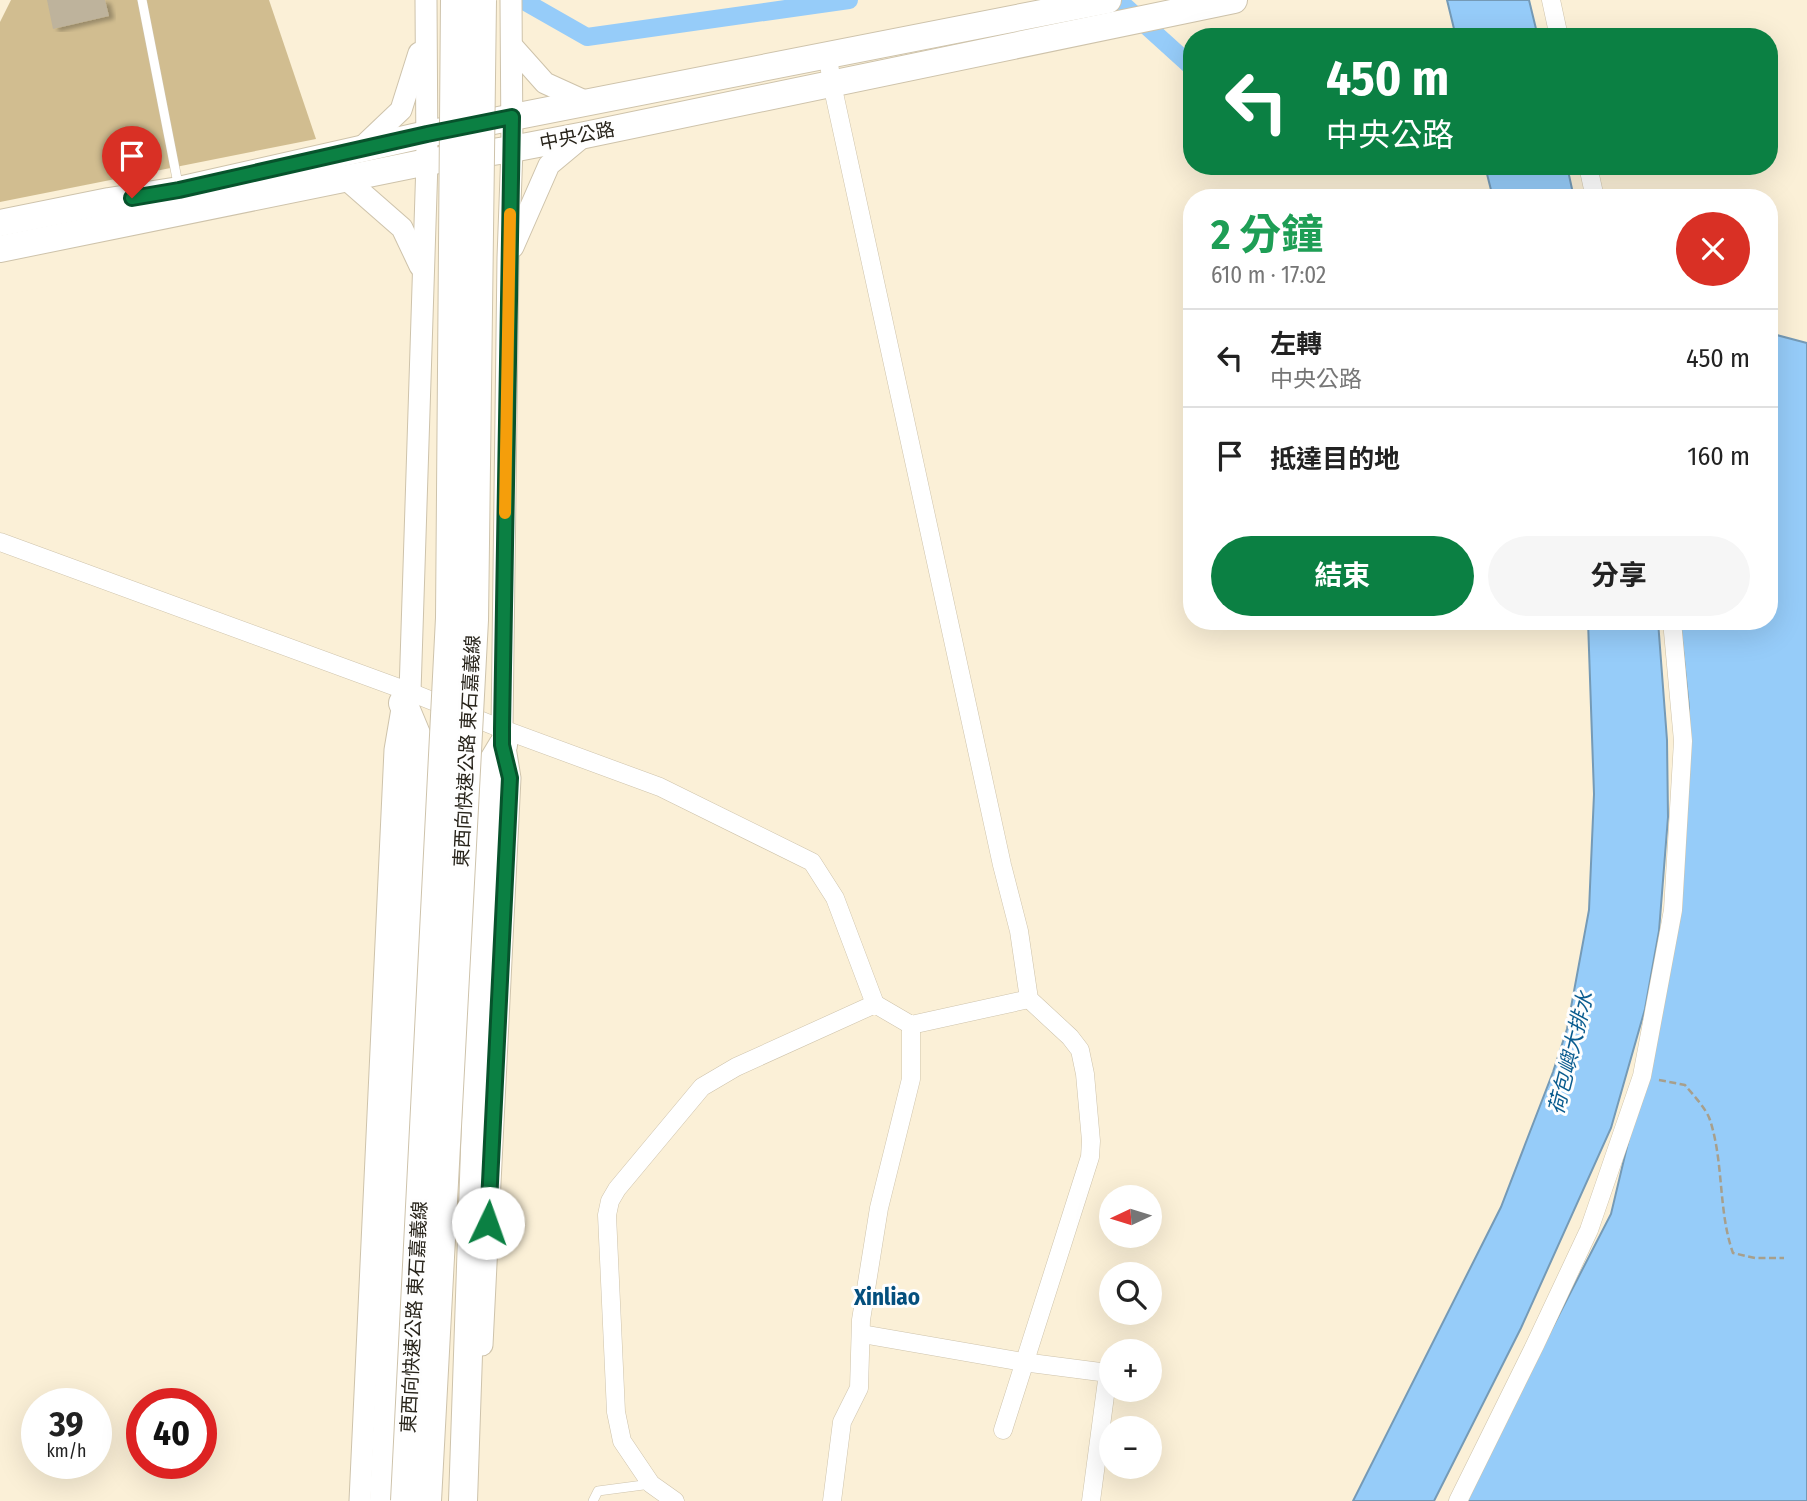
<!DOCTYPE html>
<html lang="zh-TW">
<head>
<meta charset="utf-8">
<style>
	body { margin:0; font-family:"Fira Sans Condensed","Noto Sans TC",sans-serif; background:#f6f6f6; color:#222; height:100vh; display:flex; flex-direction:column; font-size:26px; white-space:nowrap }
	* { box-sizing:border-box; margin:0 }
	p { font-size:23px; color:#767676 }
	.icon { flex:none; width:38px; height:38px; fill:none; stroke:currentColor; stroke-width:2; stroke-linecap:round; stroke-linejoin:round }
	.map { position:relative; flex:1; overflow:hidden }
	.sheet { position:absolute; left:1183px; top:189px; width:595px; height:441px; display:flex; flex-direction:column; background:#fff; border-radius:28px; box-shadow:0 7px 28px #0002 }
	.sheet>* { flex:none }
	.top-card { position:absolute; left:1183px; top:28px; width:595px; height:147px; border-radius:28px; box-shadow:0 7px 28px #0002; background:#0b8043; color:#fff; overflow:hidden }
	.needle { width:46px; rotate:266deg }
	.controls { position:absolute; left:1099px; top:1185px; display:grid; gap:14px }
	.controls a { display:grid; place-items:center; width:63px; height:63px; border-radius:50%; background:#fff; box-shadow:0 7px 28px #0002; font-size:35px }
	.speed { position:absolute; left:21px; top:1388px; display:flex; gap:14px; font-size:35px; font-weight:700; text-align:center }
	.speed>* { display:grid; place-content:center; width:91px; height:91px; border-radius:50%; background:#fff; box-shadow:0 7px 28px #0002; line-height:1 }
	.speed small { font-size:18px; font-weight:400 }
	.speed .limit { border:10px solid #d22; background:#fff; color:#111 }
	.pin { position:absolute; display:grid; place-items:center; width:60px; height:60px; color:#fff; margin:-72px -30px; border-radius:50% 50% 50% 0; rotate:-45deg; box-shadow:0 0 7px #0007 }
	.pin .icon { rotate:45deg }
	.me { position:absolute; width:77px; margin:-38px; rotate:3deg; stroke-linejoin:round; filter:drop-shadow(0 0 5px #0008) }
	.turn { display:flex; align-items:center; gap:24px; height:147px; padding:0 28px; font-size:32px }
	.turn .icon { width:91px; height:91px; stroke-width:2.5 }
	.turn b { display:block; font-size:49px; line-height:60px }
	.round { display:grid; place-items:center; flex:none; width:74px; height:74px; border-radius:37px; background:#f6f6f6 }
	.head { display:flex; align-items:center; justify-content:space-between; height:119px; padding:0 28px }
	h1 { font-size:42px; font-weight:700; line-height:52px; color:#1e9e55 }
	.cta { display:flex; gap:14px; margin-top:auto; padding:14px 28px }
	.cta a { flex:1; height:80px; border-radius:42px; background:#0b8043; color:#fff; font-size:28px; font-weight:700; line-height:80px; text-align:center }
	.cta a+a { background:#f6f6f6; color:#222 }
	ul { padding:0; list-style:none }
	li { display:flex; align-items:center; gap:21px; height:98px; padding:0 28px; border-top:2px solid #e0e0e0 }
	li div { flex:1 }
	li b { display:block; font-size:26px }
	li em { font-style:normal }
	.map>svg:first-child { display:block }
</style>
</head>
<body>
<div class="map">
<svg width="1807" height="1501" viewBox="0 0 1807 1501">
	<defs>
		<filter id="shadow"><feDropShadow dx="5.5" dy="3" stdDeviation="2" flood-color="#0004"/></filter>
	</defs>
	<rect width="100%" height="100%" fill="#fbf0d7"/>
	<polygon fill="#d1bd90" points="11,0 269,0 316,139 0,202 0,22"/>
	<g fill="#96ccf9" stroke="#759ab6" stroke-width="2">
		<polygon points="1447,0 1529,0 1538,37 1456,37"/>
		<polygon points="1485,166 1567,166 1574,198 1493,198"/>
		<polygon points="1769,333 1807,343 1807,1501 1463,1501 1611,1214 1671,962 1689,708 1680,621 1769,621"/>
		<polygon points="1588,621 1658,621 1667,740 1668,817 1659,931 1645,1009 1611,1128 1521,1328 1434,1501 1353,1501 1501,1207 1553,1072 1567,1029 1589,910 1594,794"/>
	</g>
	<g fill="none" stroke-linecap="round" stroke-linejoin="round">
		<g stroke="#96ccf9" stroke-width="18">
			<polyline points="522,0 587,37 849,0"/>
			<polyline points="1118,0 1192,67"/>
		</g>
	</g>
	<polygon fill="#beb39c" filter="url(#shadow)" points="47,0 105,0 109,16 53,29"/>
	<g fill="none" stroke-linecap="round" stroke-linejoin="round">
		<g stroke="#cec3ab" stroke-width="10">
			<g id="service">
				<polyline points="142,0 179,189"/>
				<polyline points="593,1501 598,1491 651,1484"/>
			</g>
		</g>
		<g stroke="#cec3ab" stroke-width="19">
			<g id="minor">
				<polyline points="1551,0 1559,37"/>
				<polyline points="828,57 832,84 1002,865 1019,931 1029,999 1070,1037 1080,1050 1085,1074 1091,1141 1090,1157 1003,1430"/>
				<polyline points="1588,166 1595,198"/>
				<polyline points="0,542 410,692 502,729 660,787 812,862 835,898 875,1004"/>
				<polyline points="862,1334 1023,1362 1108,1373 1091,1501"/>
				<polyline points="675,1501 651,1484 622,1441 616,1412 607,1215 610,1201 617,1189 702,1087 736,1067 875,1004 911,1025 1029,999"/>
				<polyline points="832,1501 842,1422 859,1388 861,1320 879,1208 911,1079 911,1025"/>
				<polyline points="1458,1501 1535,1345 1589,1230 1642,1076 1673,910 1683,741 1672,621"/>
			</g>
		</g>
		<g stroke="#cec3ab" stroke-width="23">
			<g id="tertiary">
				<polyline points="512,46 545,83 589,103"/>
				<polyline points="360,149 401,110 419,53"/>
				<polyline points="346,179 402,228 420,266"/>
				<polyline points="513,247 549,165 585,135"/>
				<polyline points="482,1345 510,778 502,729 508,258 512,149 511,0"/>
				<polyline points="360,1501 395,750 403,703 410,692 427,162 426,0"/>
			</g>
		</g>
		<g stroke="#cec3ab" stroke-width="28">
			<g id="primary">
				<polyline points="0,223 109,201 179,190 427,134 1108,0"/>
				<polyline points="0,249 427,162 512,149 585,135 1234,0"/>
			</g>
		</g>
		<g stroke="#cec3ab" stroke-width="30">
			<g id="trunk">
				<polyline points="384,1501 418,739 403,703"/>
				<polyline points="463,1501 488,770 503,745"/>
			</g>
		</g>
		<path stroke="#a79f8c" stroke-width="2.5" stroke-dasharray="7 3.5" stroke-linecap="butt" d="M1659,1080L1685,1085C1693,1095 1706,1108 1710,1120C1724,1163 1718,1211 1733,1253L1755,1258H1784"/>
		<use href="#service" stroke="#fff" stroke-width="9"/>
		<use href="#minor" stroke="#fff" stroke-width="18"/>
		<use href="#tertiary" stroke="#fff" stroke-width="21"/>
		<use href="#primary" stroke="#fff" stroke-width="26"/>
		<use href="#trunk" stroke="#fff" stroke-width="28"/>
		<g stroke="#cec3ab" stroke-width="30" stroke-linecap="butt">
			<g id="trunk-bridge">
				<polyline points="405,1501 450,618 455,0"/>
				<polyline points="427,1501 474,620 482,0"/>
			</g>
		</g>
		<use href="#trunk-bridge" stroke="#fff" stroke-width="28"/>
	</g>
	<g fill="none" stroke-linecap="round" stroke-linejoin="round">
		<g stroke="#07532c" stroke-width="18">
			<polyline id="route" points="132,198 179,190 427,134 512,117 502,729 502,745 510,778 488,1223"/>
		</g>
		<use href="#route" stroke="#0b8043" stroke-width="12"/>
		<polyline stroke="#f59e0b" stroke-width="12" points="505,513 510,214"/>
	</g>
	<g text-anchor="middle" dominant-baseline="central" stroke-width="6" stroke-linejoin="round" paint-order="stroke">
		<g font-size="19" fill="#28241b" stroke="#fefefe">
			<text transform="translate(577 136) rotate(-11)">中央公路</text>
			<text transform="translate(467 751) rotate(-87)">東西向快速公路 東石嘉義線</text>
			<text transform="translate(414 1317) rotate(-87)">東西向快速公路 東石嘉義線</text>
		</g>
		<g font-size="21" font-style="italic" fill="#0a5c8f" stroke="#fefefe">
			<text transform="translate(1571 1053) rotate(-76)">荷包嶼大排水</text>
		</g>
		<g font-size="23" font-weight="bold" fill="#044f7d" stroke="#fefefe">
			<text x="887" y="1297">Xinliao</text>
		</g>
	</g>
</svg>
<div class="controls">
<a><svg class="needle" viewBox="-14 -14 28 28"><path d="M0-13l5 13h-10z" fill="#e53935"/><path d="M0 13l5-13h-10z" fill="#767676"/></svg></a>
<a><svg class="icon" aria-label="search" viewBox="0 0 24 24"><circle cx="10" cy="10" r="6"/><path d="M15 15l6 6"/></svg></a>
<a>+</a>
<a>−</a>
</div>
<div class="speed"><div>39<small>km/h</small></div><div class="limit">40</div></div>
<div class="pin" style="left:132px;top:198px;background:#d93025"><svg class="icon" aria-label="arrive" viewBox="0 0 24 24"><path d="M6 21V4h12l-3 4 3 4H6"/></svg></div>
<svg class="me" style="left:488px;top:1223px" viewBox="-20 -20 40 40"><circle r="19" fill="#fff"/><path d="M0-13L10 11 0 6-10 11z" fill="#0b8043"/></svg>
<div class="top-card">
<div class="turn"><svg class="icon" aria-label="left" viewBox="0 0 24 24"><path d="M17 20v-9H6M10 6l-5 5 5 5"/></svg><div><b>450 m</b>中央公路</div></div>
</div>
<section class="sheet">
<div class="head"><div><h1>2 分鐘</h1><p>610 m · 17:02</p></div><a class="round" style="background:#d93025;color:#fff"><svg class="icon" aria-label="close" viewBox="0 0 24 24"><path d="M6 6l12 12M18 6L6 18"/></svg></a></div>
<ul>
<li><svg class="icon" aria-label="left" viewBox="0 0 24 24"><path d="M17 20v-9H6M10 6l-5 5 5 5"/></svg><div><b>左轉</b><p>中央公路</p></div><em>450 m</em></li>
<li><svg class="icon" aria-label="arrive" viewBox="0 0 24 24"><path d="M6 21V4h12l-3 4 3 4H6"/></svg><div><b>抵達目的地</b></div><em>160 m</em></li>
</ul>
<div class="cta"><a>結束</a><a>分享</a></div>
</section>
</div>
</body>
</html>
